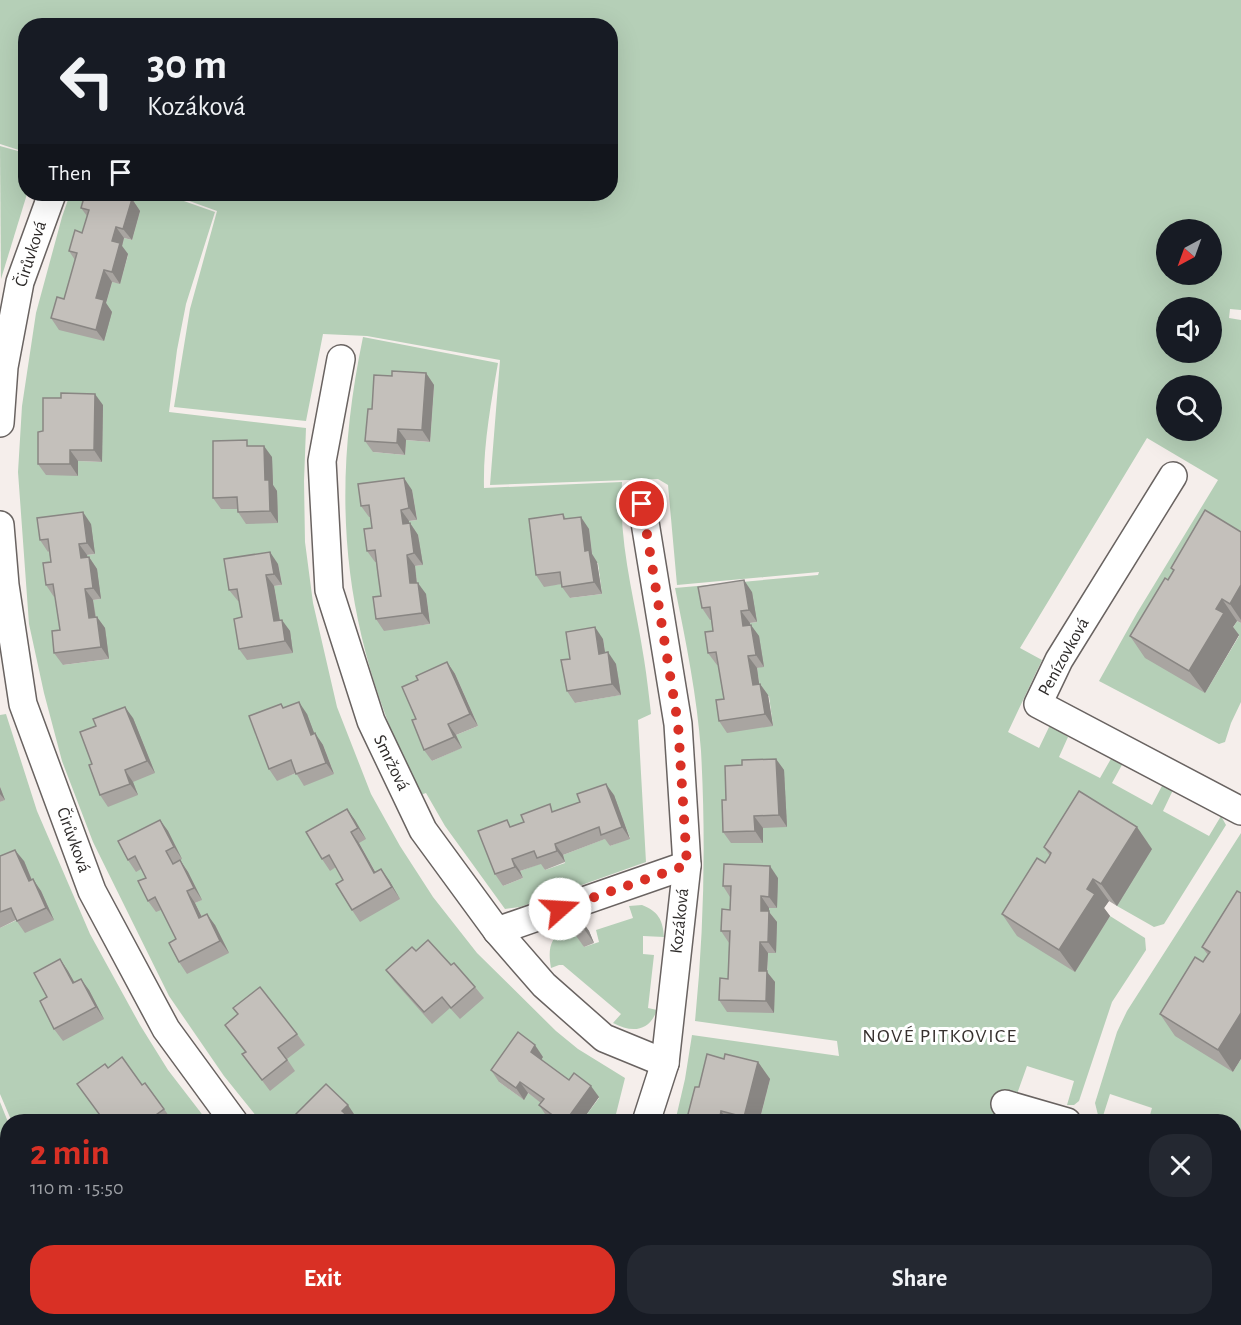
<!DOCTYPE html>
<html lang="en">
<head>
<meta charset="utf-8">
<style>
	body { margin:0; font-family:"Alegreya Sans",sans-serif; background:#242831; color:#f1f3f6; height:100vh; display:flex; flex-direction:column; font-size:22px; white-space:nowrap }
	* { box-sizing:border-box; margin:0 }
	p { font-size:20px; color:#9ea1a6 }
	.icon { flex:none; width:33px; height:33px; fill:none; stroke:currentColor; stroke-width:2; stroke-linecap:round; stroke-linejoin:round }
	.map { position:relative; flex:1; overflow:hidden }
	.panel { position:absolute; left:0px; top:1114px; width:1242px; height:212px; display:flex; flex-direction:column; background:#171b24; border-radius:24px 24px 0 0; box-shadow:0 6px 24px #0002 }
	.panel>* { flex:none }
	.top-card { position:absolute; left:18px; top:18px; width:600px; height:183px; border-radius:24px; box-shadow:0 6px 24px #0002; background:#171b24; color:#f1f3f6; overflow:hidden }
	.needle { width:39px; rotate:221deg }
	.controls { position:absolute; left:1156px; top:219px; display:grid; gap:12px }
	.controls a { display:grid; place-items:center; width:66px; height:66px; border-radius:50%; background:#171b24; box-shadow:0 6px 24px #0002; font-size:30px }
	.pin { position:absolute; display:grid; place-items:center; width:51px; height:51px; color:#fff; margin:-26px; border:3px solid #fff; border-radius:50%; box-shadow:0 2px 6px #0007 }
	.me { position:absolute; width:66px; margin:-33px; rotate:71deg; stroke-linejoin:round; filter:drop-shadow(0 0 4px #0008) }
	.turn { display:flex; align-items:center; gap:21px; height:126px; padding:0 30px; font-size:27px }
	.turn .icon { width:78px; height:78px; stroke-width:2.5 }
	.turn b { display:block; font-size:42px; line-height:51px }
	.then { display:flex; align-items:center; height:57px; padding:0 30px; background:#0003; gap:12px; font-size:22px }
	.round { display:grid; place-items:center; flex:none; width:63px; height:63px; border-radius:24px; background:#242831 }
	.summary { display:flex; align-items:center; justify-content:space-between; height:102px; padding:0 30px }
	h1 { font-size:36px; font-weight:700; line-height:45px; color:#d93025 }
	.cta { display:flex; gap:12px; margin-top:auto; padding:12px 30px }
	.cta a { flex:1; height:69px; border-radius:24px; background:#d93025; color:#fff; font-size:24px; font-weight:700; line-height:69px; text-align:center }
	.cta a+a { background:#242831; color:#f1f3f6 }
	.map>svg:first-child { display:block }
</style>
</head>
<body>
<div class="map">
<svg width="1241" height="1325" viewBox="0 0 1241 1325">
	<rect width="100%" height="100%" fill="#f5eeeb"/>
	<g fill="#b5cfb7" fill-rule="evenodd">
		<path d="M0,0H1241V310L1230,309L1229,318L1241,320V544L1205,693L1239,636L1231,631L1237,621L1241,623V702L1231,723L1225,742L1219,744L1099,681L1137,613L1218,480L1147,438L1020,648L1042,660L1008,732L1039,748L1050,725L1068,737L1059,757L1100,778L1112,757L1123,763L1112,783L1152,805L1163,784L1173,790L1163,811L1209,836L1221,816L1226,825L1164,924L1154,927L1117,906L1094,813L1074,972L1110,916L1145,938L1146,950L1112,1002L1079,1101L1074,1105H1067L1074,1081L1027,1066L1017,1094L1019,1122H759L770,1079L702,1122H675L685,1079L692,1035L839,1056L837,1041L695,1021C704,931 706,841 701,751C697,696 686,642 675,588L818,575L819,572L677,585L668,485L658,479L490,485L500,360L367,336L323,334L306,421L174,407L190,309L217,211L170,194H610V26H26L25,152L0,144ZM1167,230H1212V274H1167ZM1167,308H1212V352H1167ZM1167,386H1212V430H1167ZM718,619L757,622L750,623L752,637L764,666L757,668L761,697L769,696L773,726L724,664ZM778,878L769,908L767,982L728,990Z"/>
		<polygon points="0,146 25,153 27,194 1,279"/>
		<path d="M70,194H164L215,212L186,304L177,350L169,412L306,428L304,481L305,542L313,603L337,707L371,794L400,846L433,897L477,953L556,1031L578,1049L625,1078L614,1122H581L599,1098L499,1082L523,1099L528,1093L552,1110L554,1122H351L356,1117L308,1122H261L224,1076L169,996L93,842L62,761L44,693L29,624L18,472L22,406L36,313L62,217ZM140,211L132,240L124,238L120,252L128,255L120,283L112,282L104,310L65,309ZM47,443L102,462L78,461V476ZM56,550L95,554L87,555L90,570L101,599L93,600L97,629L109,659L63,665L62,595ZM278,564L282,585L274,586L282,633L245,600ZM323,745L334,774L299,772L277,780ZM355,821L359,843L382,884L337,866L330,870ZM181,859L174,862L181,876L201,900L195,903L208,929L215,926L228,953L163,909L143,868Z"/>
		<path d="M363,337L498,363C491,403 483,446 484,488L622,482C618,543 635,600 644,659C647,678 649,696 651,714L638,720L646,862L520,907L505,909L445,826L426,793L420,795C344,640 328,505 363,337ZM401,383L434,385L430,442L406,440L405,455L373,452L376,421H380L383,387L400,388ZM412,490L417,520L409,521L411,536L418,535L422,565L415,566L418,595H426L430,624L385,630L381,609L389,608L383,561L375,562L372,541L380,540L377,516L369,517L367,496ZM571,526L572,531L589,529L593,563H598L602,594L570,598L568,583L544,586L537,530ZM603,639L607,665L616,664L620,695L575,703L570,672L578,670L574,644ZM455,674L478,726L456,735L461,748L432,761L420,732L424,730L410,699L426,692L424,687ZM613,795L630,838L610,846L607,838L563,855L565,863L545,870L542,863L520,871L523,878L503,886L487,842L515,832L518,839L532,834L529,826L557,816L560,823L588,813L585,805Z"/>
		<polygon points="6,714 37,811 90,934 140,1025 168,1070 208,1122 170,1122 86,1095 105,1122 12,1122 0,1094 0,928 19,919 0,866 0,802 4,800 0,787 0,715"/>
		<polygon points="1241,833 1241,932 1233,1072 1241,1059 1241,1135 1235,1133 1235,1135 1234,1122 1195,1122 1170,1114 1167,1122 1148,1122 1152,1108 1110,1094 1103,1116 1098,1115 1095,1103 1117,1032 1127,1011"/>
		<path d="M642,905C658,911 663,920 664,937L643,936V954L654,955L648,1008L657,1010C649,1032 632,1033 613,1023L621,1014L563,965H559L551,968C548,951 549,937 566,929L570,937L579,934L584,947L599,942L596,930L633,918L629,906Z"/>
		<polygon points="0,1102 8,1122 7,1276 0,1270"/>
		<polygon points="234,1318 242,1325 79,1325 70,1319"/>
		<polygon points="601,1318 677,1318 682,1320 683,1318 868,1318 872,1325 599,1325"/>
		<polygon points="237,1319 364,1319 359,1325 245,1325"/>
		<polygon points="983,1319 1071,1319 1080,1325 989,1325"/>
	</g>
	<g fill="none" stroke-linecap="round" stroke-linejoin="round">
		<g stroke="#696361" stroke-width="30">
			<g id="minor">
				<polyline points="341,359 322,461 329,590 371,721 423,830 497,931 544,985 604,1038 665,1063"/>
				<polyline points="0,423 4,367 20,282 52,194"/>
				<polyline points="1173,476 1059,660 1038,704 1241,811"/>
				<polyline points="642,504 678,724 687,865 665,1063 646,1122"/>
				<polyline points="0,525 5,585 23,704 92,891 166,1029 234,1122"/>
				<polyline points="497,931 687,865"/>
				<polyline points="1005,1104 1067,1122"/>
				<polyline points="1234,1175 1241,1177"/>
				<polyline points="453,1318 462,1325"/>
				<polyline points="931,1318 937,1325"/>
				<polyline points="573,1325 576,1318"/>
			</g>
		</g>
		<use href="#minor" stroke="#fff" stroke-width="27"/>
	</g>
	<g fill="#a9a5a1">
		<polygon points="132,199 140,211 132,240 124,238 122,246 128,254 120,284 112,282 106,303 112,312 104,341 59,330 51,318 64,299 75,260 69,251 82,233 87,216 81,208"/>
		<polygon points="426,373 434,385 430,442 406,440 405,455 373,452 365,441 372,409 392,376"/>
		<polygon points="103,405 102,462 78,461 78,476 46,475 38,464 43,431"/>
		<polygon points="251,446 272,457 273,485 277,491 278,523 246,524 238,512 237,509 221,509 213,498"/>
		<polygon points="412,490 417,520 409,521 409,523 410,523 418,535 423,565 415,566 417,583 426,594 430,624 384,631 376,619 381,596 377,562 375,562 367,551 372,528 371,517 369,517 361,506"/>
		<polygon points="563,514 566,519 589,529 592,554 597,562 602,594 570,598 562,587 562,584 544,587 536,575"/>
		<polygon points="91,524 95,554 87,555 88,557 89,557 97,569 101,599 93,600 96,617 97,617 105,628 109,659 63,665 54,653 60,630 55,596 54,597 46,585 51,562 49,551 48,552 40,540"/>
		<polygon points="1241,532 1241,623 1237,621 1233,627 1239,635 1205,693 1145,658 1130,636 1173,571 1171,568"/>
		<polygon points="278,564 282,585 274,586 280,620 290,631 293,653 247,660 239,649 242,617 239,601 238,601 229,590"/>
		<polygon points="752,592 757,622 750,623 750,625 759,636 764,667 757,668 759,684 760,684 768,695 773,726 727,733 719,721 724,699 718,665 717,665 708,653 713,631 711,620 710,620 702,608"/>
		<polygon points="603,639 605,653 616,664 621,695 575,703 567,691 570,659"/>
		<polygon points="447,662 455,674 478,726 456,735 462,748 432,761 424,750 416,719 418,680"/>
		<polygon points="281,704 284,708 307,714 314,733 323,745 334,774 304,786 296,773 277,781 269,769"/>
		<polygon points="133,718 155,773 133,782 138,795 108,807 100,795"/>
		<polygon points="776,759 784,770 787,827 763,828 763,843 731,843 723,832 726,800 742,765"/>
		<polygon points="0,787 5,800 0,802"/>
		<polygon points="614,795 630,839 610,846 605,839 563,855 565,862 545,870 541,864 520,871 523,878 503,886 495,874 512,826 554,811"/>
		<polygon points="347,809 366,839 359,843 375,872 389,880 400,899 360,922 352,910 343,880 336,867 330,871 322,859"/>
		<polygon points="160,820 168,831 182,859 175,863 180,860 188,872 202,900 195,903 201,917 215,925 229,953 187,974 179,962 176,939 161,910 156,912 148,901 146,878 141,869 136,872 128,860"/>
		<polygon points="1044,847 1152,849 1117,906 1109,901 1104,908 1110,916 1075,972 1017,936 1002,914 1045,863 1050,856"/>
		<polygon points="0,855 1,856 24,861 32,880 41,891 54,920 25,933 16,920 0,928"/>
		<polygon points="778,878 777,908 769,908 769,912 777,922 776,953 768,953 767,972 775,982 774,1013 727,1012 719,1000 728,979 729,943 721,931 730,910 730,897 723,886"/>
		<polygon points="1237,891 1233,1072 1175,1036 1160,1014 1203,962 1208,955 1202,947"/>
		<polygon points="577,914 589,931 594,943 584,947 572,930"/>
		<polygon points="416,951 451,965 475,987 484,998 460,1019 450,1008 432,1024 394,981 386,970"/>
		<polygon points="60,959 68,971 74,982 89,990 104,1019 63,1041 54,1029 47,997"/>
		<polygon points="225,1025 297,1034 305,1045 287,1059 295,1071 270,1091 242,1054 245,1052"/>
		<polygon points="543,1057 541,1060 569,1080 599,1097 581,1122 554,1122 547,1117 539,1105 541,1103 528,1093 524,1100 499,1082 491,1070"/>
		<polygon points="724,1059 758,1062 770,1079 759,1122 690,1122 687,1118 699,1087"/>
		<polygon points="108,1068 142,1085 145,1083 172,1120 170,1122 105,1122"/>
		<polygon points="1234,1251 1241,1325 1080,1325 1070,1318 1234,1318"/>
	</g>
	<g fill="#898683">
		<polygon points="132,199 140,211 132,240 123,229"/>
		<polygon points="116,227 124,238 122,246 128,254 120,284 112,272 112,241"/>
		<polygon points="104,270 112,282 106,303 112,312 104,341 96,330 96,298"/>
		<polygon points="426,373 434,385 430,442 422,430"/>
		<polygon points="95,394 103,405 102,462 94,450"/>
		<polygon points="398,429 406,440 405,455 397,443"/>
		<polygon points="264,446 272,457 273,485 277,491 278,523 270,511 265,480"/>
		<polygon points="70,450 78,461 78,476 70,464"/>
		<polygon points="404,478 412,490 417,520 409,508"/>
		<polygon points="401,510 409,521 411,536 403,524"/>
		<polygon points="83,512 91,524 95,554 87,543"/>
		<polygon points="581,517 589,529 592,554 597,562 602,594 594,582 585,551"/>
		<polygon points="410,523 418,535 423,565 414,553"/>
		<polygon points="79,544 87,555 90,570 81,558"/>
		<polygon points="270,552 278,564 282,585 274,574"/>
		<polygon points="407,555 415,566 418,595 410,583"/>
		<polygon points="89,557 97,569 101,599 93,588"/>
		<polygon points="266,575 274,586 282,633 274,621"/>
		<polygon points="744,580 752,592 757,622 749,610"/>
		<polygon points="418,583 426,594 430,624 422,613"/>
		<polygon points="1241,585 1241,620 1230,604"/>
		<polygon points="85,589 93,600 97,629 89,618"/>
		<polygon points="1222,599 1237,621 1233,627 1239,635 1205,693 1189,671 1216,609"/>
		<polygon points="741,611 750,623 752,637 743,626"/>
		<polygon points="97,617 105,628 109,659 101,647"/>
		<polygon points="282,620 290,631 293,653 285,641"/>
		<polygon points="751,625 759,636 764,667 756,655"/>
		<polygon points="595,627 603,639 607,665 599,654"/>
		<polygon points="608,652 616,664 621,695 612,684"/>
		<polygon points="748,656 757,668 761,697 753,685"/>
		<polygon points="447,662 455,674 478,726 470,714"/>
		<polygon points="760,684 768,695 773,726 765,714"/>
		<polygon points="299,702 307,714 319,746 311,735"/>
		<polygon points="125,707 133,718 155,773 147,761"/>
		<polygon points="448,724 456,735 462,748 454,737"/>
		<polygon points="315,733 323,745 334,774 326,763"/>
		<polygon points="776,759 784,770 787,827 779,815"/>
		<polygon points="125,770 133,782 138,795 130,784"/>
		<polygon points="606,784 614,795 630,839 622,827"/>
		<polygon points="0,787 5,800 0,794"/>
		<polygon points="347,809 355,820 366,839 358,828"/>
		<polygon points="754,816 763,828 763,843 755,831"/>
		<polygon points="160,820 168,831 182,859 174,847"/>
		<polygon points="1137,827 1152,849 1117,906 1101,884"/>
		<polygon points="351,832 359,843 382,884 374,873"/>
		<polygon points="555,844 563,855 565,862 557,851"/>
		<polygon points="15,850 24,861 37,893 29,881"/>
		<polygon points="512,859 520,871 523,878 515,867"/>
		<polygon points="180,860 188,872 202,900 194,888"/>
		<polygon points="770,866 778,878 777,908 769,897"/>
		<polygon points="381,869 389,880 400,899 392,887"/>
		<polygon points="33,879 41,891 54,920 46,908"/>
		<polygon points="1093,879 1109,901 1104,908 1110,916 1075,972 1059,950 1087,889"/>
		<polygon points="187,891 195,903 208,929 199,918"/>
		<polygon points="761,896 769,908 769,912 777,922 776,953 768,942 761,911"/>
		<polygon points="207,914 215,925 229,953 220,941"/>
		<polygon points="577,914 589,931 594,943 582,926"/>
		<polygon points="760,942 768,953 767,972 775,982 774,1013 766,1001 759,971"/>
		<polygon points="60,959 68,971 81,994 73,983"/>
		<polygon points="81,979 89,990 104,1019 96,1007"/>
		<polygon points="1241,1013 1241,1059 1233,1072 1218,1050"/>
		<polygon points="535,1045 543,1057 539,1063 531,1052"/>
		<polygon points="758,1062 770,1079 759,1122 748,1122 744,1117"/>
		<polygon points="520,1082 528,1093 524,1100 516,1088"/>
		<polygon points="591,1086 599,1097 581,1122 565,1122"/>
		<polygon points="348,1105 356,1117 351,1122 342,1111"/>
		<polygon points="721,1111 729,1122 719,1122"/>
		<polygon points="1241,1302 1241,1325 1240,1325 1234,1317 1234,1313"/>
		<polygon points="1225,1318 1233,1318 1237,1325 1221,1325"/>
		<polygon points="374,1319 379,1325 370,1325"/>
	</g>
	<g fill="#c4c0bb" stroke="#898683" stroke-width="1.5">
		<polygon points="85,194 111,194 132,199 123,229 116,227 112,241 120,243 112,272 104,270 96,298 104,300 96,330 51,318 57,297 64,299 77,253 69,251 75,230 82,233 89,210 81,208"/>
		<polygon points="392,371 426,373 422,430 398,429 397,443 365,441 368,409 372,409 374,375 392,376"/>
		<polygon points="61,393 95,394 94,450 70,450 70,464 38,464 38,432 43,431 43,398 61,398"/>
		<polygon points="247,440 247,446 264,446 265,480 269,480 270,511 238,512 237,497 213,498 213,441"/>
		<polygon points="404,478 409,508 401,510 403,524 410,523 414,553 407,555 410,583 418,583 422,613 376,619 373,597 381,596 378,574 375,550 367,551 364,529 372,528 369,505 361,506 358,484"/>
		<polygon points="1205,510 1241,532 1241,585 1230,604 1222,599 1216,609 1224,613 1189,671 1130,636 1165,578 1168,580 1174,570 1171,568"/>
		<polygon points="83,512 87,543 79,544 81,558 89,557 93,588 85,589 87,603 89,618 97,617 101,647 54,653 52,631 60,630 53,584 46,585 43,563 51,562 48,539 40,540 37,518"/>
		<polygon points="563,514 564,519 581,517 585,551 589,550 594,582 562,587 560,572 536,575 529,519"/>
		<polygon points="270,552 274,574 266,575 274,621 282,620 285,641 239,649 234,619 242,617 237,589 229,590 224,559"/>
		<polygon points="744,580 749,610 741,611 743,626 751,625 756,655 748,656 753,685 760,684 765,714 719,721 716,700 724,699 716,652 708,653 705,632 713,631 710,607 702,608 698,587"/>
		<polygon points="595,627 599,654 608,652 612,684 567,691 561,660 570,659 566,632"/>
		<polygon points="447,662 470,714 448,724 454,737 424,750 412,720 416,719 402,687 418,680 416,676"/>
		<polygon points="299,702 311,735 315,733 326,763 296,774 291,760 269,769 249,716 281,704 283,708"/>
		<polygon points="125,707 147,761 125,770 130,784 100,795 89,765 92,764 80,732 96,726 93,719"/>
		<polygon points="776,759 779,815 754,816 755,831 723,832 722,800 726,800 725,766 742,765 742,760"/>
		<polygon points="606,784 622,827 601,835 599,827 555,844 557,851 537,858 534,851 512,859 515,867 495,874 478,831 507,820 510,827 524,822 521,815 550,804 552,812 580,802 577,794"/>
		<polygon points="1079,791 1137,827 1101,884 1093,879 1087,889 1095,894 1059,950 1002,914 1037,858 1045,863 1049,857 1051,853 1044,847"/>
		<polygon points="347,809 358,828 351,832 363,853 374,873 381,869 392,887 352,910 336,884 343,880 329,855 322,859 306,832"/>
		<polygon points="160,820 174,847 166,851 173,864 180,860 194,888 187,891 199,918 207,914 220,941 179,962 169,943 176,939 155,897 148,901 138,881 146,878 135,856 128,860 118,841"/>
		<polygon points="15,850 29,881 33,879 46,908 17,921 11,908 0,912 0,856"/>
		<polygon points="724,864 770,866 769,897 761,896 761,911 769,911 768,942 760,942 759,971 767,971 766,1001 719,1000 720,978 728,979 730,931 721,931 722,909 730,910 731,886 723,886"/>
		<polygon points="1237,891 1241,893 1241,1013 1218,1050 1160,1014 1195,957 1203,962 1207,956 1210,952 1202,947"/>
		<polygon points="577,914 582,926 572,930 567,917"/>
		<polygon points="428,940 451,965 454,963 475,987 451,1008 442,997 424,1012 386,970 412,947 416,951"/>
		<polygon points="60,959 73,983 81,979 96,1007 54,1029 40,1001 47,997 34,973"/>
		<polygon points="260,987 297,1034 278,1048 287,1060 262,1080 242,1054 246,1052 225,1025 238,1014 233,1008"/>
		<polygon points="518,1032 535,1045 531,1052 569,1080 574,1073 591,1086 565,1122 562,1122 539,1105 544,1099 520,1082 516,1088 491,1070"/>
		<polygon points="707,1054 724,1059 725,1054 758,1062 744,1117 721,1111 719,1122 704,1122 687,1118 695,1087 699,1087"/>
		<polygon points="122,1057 142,1085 145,1083 164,1109 146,1122 135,1122 130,1116 121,1122 105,1122 77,1084 105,1064 108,1068"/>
		<polygon points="326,1084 348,1105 342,1111 353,1121 358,1116 365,1122 298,1122 293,1117"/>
		<polygon points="1234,1251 1241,1255 1241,1302 1234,1313"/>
		<polygon points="348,1318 374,1318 374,1319 370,1325 343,1325"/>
		<polygon points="1090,1318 1225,1318 1221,1325 1101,1325"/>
	</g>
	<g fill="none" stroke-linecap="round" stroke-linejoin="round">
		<polyline stroke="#d93025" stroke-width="10" stroke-dasharray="0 18" points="560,909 687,865 678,724 642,504"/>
	</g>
	<g text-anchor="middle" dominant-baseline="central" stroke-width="6" stroke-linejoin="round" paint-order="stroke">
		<g font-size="18" fill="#2d2a29" stroke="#fff">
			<text transform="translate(31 254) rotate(-72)">Čirůvková</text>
			<text transform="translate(1064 657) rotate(-61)">Penízovková</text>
			<text transform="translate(391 763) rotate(64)">Smržová</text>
			<text transform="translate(73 840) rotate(70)">Čirůvková</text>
			<text transform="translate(680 921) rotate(-84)">Kozáková</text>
		</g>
		<g font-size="20" letter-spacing="1.5" fill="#36302e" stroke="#fff">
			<text x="940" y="1036">NOVÉ PITKOVICE</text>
		</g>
	</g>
</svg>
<div class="controls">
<a><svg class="needle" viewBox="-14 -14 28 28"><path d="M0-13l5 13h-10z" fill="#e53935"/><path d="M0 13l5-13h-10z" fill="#9ea1a6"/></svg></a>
<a><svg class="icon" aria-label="sound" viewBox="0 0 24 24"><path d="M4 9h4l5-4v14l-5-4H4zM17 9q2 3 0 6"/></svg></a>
<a><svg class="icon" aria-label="search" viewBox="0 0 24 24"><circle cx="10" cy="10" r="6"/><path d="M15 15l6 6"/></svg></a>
</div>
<div class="pin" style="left:642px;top:504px;background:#d93025"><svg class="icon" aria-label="arrive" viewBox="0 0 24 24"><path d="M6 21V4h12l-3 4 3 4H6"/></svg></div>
<svg class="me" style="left:560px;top:909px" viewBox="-20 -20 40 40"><circle r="19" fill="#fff"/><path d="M0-13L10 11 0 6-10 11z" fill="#d93025"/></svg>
<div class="top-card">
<div class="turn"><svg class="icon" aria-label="left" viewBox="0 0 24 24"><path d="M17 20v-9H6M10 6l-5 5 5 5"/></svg><div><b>30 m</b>Kozáková</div></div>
<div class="then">Then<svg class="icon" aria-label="arrive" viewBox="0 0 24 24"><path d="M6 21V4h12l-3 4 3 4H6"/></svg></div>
</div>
<section class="panel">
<div class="summary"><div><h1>2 min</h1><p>110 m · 15:50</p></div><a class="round"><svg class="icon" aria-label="close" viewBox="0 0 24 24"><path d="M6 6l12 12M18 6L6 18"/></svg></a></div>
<div class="cta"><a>Exit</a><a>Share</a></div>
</section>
</div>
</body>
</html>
